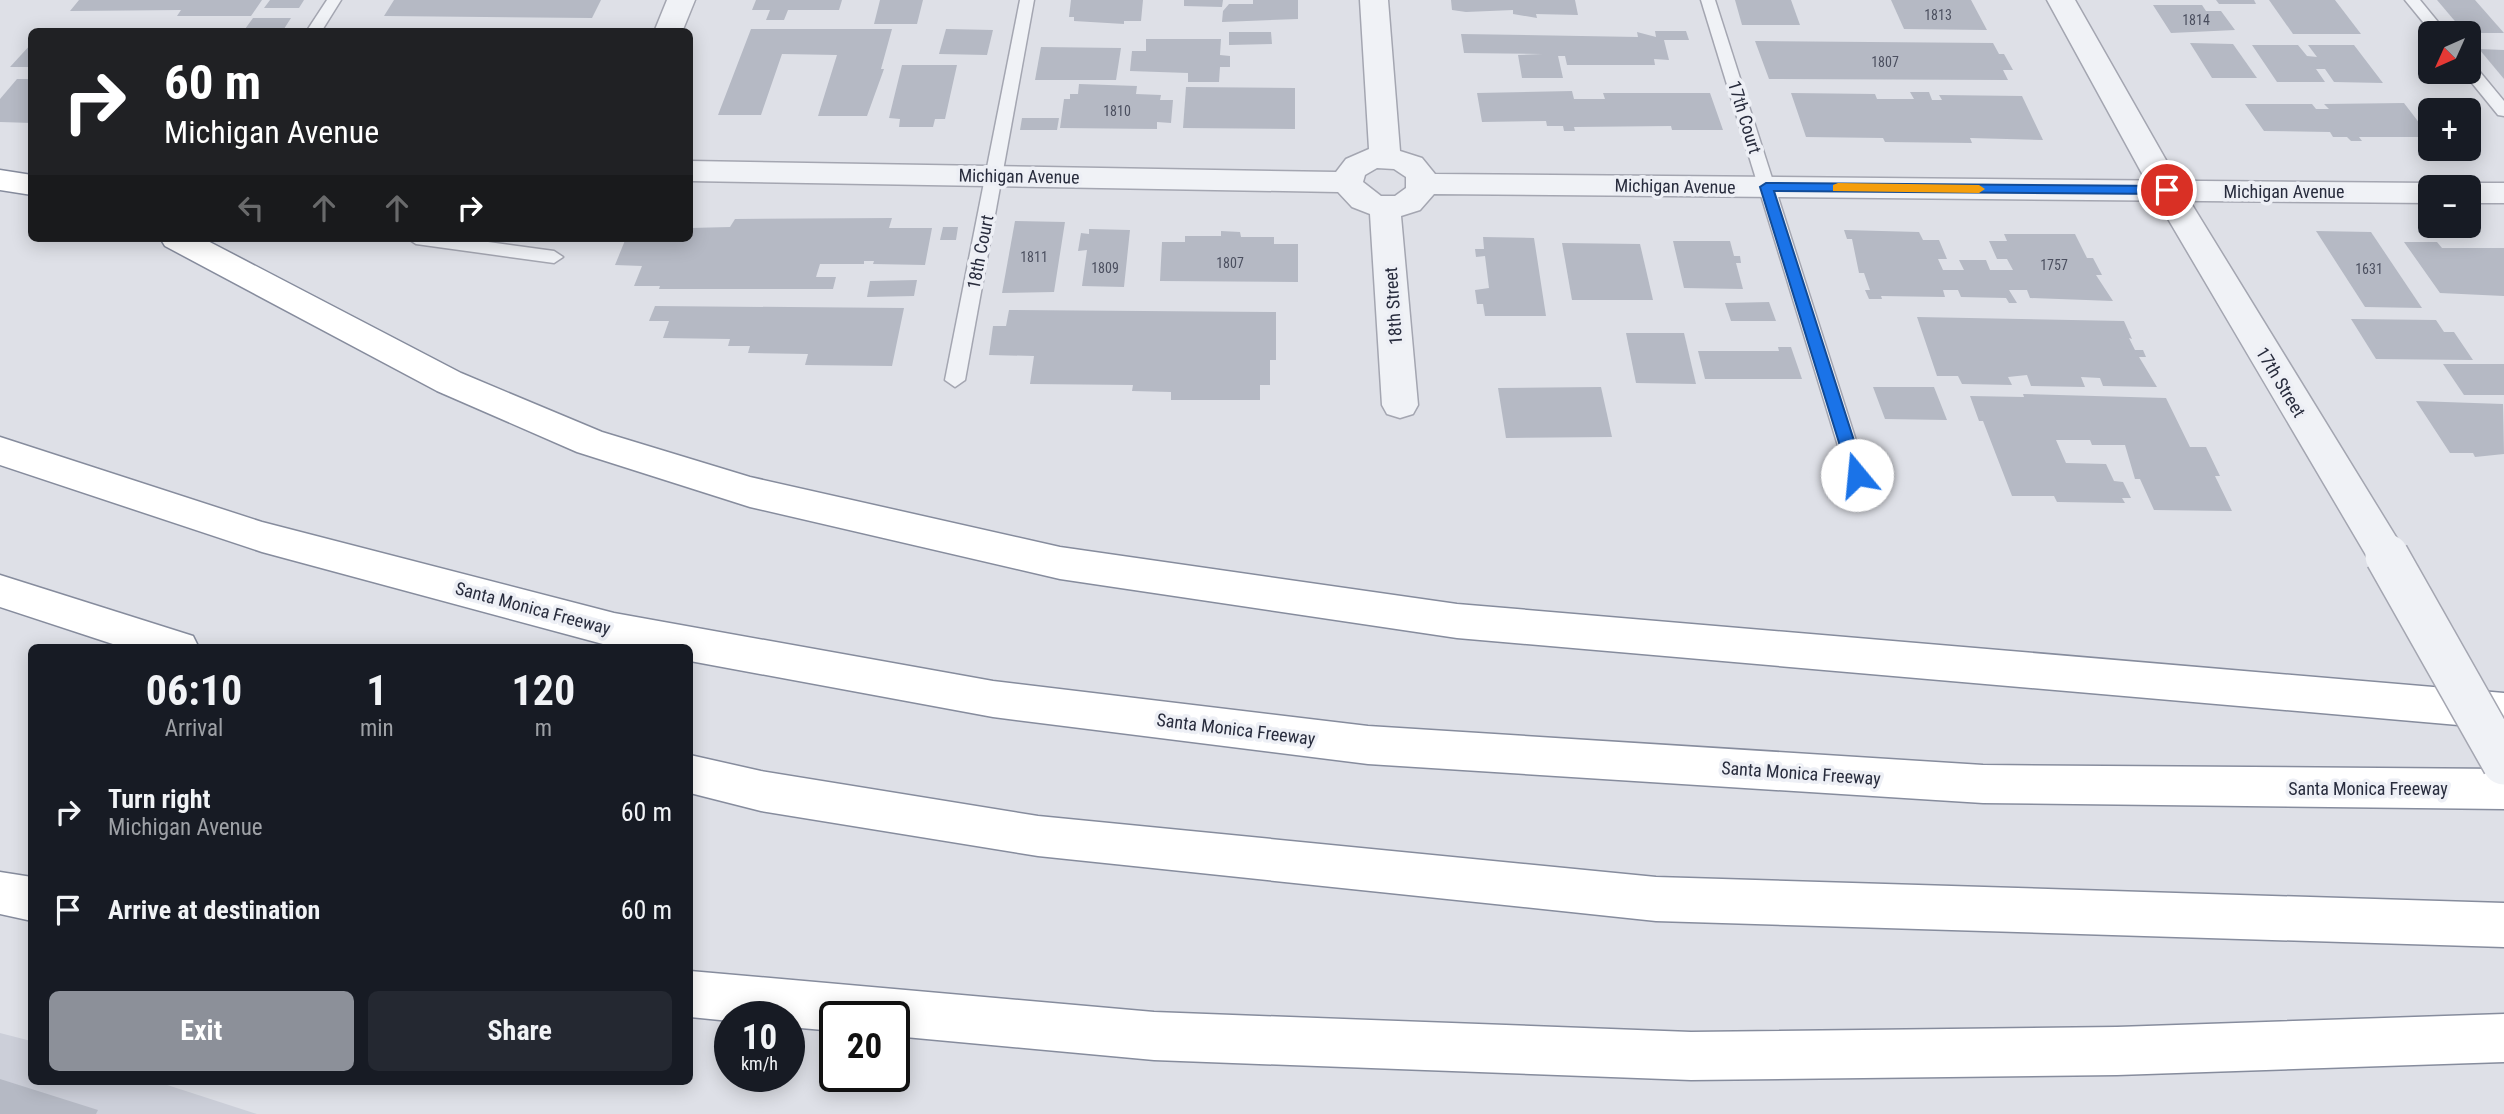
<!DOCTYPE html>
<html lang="en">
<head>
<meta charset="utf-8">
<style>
	body { margin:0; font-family:"Roboto Condensed",sans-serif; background:#242831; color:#f1f3f6; height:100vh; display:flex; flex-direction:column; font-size:26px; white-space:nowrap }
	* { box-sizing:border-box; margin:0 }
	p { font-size:23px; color:#9ea1a6 }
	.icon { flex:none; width:38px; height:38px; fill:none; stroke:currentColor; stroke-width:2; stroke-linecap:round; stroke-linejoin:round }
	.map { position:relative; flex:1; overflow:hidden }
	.panel { position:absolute; left:28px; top:644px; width:665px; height:441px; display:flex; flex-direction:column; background:#171b24; border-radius:10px; box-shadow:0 4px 18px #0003 }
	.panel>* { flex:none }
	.top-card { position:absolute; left:28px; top:28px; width:665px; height:214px; border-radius:10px; box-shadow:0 4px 18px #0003; background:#202124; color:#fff; overflow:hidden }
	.needle { width:46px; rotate:225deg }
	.fabs { position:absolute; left:2418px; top:21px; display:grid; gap:14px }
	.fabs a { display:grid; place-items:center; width:63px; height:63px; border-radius:10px; background:#171b24; box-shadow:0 4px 18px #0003; font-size:35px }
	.speed { position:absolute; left:714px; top:1001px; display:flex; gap:14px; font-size:35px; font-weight:700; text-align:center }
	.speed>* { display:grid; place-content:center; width:91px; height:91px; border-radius:50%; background:#171b24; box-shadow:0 4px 18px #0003; line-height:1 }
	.speed small { font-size:18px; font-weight:400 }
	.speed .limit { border:4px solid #111; border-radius:10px; background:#fff; color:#111 }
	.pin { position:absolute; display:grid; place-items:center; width:60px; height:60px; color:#fff; margin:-30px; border:4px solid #fff; border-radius:50%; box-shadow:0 2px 7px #0007 }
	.me { position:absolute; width:77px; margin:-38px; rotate:343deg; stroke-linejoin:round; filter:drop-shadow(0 0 5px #0008) }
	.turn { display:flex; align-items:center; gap:24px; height:147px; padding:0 21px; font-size:32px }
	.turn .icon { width:91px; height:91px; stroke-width:2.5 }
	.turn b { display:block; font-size:49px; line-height:60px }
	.lanes { display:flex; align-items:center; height:66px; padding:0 21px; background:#0003; justify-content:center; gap:35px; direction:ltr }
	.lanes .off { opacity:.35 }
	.eta { display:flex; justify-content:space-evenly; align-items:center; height:119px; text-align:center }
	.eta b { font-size:42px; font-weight:700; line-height:49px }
	.action { display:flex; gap:14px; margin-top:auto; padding:14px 21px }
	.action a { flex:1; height:80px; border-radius:10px; background:#8c9099; color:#fff; font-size:28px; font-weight:700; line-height:80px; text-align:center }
	.action a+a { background:#242831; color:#f1f3f6 }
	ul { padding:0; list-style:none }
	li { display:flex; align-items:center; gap:21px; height:98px; padding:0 21px }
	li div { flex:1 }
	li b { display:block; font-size:26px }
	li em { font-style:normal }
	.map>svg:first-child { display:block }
</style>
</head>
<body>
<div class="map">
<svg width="2504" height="1114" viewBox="0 0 2504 1114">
	<rect width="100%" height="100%" fill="#dee0e7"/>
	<polygon fill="#cccfd9" points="0,1033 31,1041 32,1082 158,1082 257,1114 0,1114"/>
	<g fill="#b5b9c4">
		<polygon points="79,0 262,0 251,16 177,16 181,10 70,11"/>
		<polygon points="270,0 304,0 299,8 264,8"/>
		<polygon points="394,0 601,0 592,18 384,16"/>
		<polygon points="756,0 842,0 839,10 788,10 784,20 766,20 770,10 752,10"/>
		<polygon points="880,0 923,0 917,24 874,24"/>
		<polygon points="1071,0 1143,0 1141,21 1124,21 1124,24 1074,21 1074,17 1069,17"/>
		<polygon points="1184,0 1223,0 1222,7 1184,6"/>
		<polygon points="1253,0 1298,0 1298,19 1222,22 1223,11 1229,4 1253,4"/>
		<polygon points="1451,0 1575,0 1578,15 1536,14 1537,18 1513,14 1513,10 1466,12 1452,10"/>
		<polygon points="1735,0 1791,0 1800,25 1742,25"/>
		<polygon points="1891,0 1971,0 1987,30 1904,29"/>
		<polygon points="2216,0 2254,0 2256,4 2219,4"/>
		<polygon points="2269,0 2335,0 2361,34 2293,34"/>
		<polygon points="2437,0 2475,0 2504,33 2465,33"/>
		<polygon points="2153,5 2202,5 2206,11 2221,11 2235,30 2171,33"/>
		<polygon points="253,18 291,18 282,32 235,32 245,29"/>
		<polygon points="751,29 892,29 881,69 884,69 867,116 818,116 837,55 782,54 761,115 718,115"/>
		<polygon points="946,29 993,30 987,55 939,54"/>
		<polygon points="1655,31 1686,31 1689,40 1664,40 1669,60 1654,59 1655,65 1567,65 1565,56 1558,56 1563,78 1522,78 1518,55 1543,54 1464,53 1461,34 1638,37 1637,32 1656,37"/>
		<polygon points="1229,32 1271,32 1272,44 1229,45"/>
		<polygon points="1146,39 1221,39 1220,55 1230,56 1230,67 1220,67 1219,82 1188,82 1188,73 1130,71 1132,51 1146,51"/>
		<polygon points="1755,41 1993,43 1999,54 2004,54 2013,70 2003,70 2008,80 1769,79"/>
		<polygon points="32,43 32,67 10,67"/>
		<polygon points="2190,43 2233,44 2257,78 2212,78"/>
		<polygon points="2252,45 2298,45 2307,56 2317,57 2308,45 2354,45 2383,83 2334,82 2325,69 2316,69 2325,82 2277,82"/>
		<polygon points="1041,47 1121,48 1116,80 1035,80"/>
		<polygon points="2479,49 2504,50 2504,79"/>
		<polygon points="902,65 957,65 945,119 935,119 933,127 899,127 900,119 889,118"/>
		<polygon points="17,79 32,79 32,123 0,122 0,99"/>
		<polygon points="1079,84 1137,86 1136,94 1161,95 1160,100 1173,100 1171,123 1157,122 1157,129 1060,128 1064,99 1070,99 1070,94 1078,94"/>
		<polygon points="1186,87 1295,88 1295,129 1183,128"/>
		<polygon points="1572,91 1574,99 1605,99 1603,93 1710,93 1723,130 1672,130 1671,126 1574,127 1575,131 1564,131 1563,126 1547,126 1546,121 1482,122 1477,93"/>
		<polygon points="1910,92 1929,92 1932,100 1942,100 1939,95 2022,96 2043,140 1970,138 1972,143 1885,142 1883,138 1806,137 1791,93 1875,94 1877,99 1914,99"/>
		<polygon points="2404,103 2430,137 2359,137 2362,141 2351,141 2347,137 2333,137 2330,132 2264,131 2245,104 2312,104 2316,109 2329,109 2324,104"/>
		<polygon points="1022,118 1059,118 1057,130 1020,130"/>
		<polygon points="892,218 889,228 932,228 925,265 873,264 874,261 864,261 864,264 820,264 816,277 836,277 833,289 659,289 660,286 634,286 642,266 615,265 626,238 690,238 690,228 730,227 735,219"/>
		<polygon points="1015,221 1065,222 1054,292 1002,293"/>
		<polygon points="943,227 958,227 956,240 940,240"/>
		<polygon points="1089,229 1130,230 1124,287 1082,286 1087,250 1078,251 1081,233 1089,234"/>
		<polygon points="1844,230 1919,232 1923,240 1939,240 1947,259 1938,259 1943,270 1964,270 1959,260 1986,260 1990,270 2013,270 2007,259 1997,259 1989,241 2007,241 2004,234 2075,234 2087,258 2093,258 2102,275 2096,275 2113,301 2030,298 2027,290 2009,290 2017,303 2009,303 2006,298 1961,297 1958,290 1943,290 1945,297 1881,296 1882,299 1869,299 1865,290 1870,290 1864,273 1859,273 1852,239 1847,239"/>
		<polygon points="1221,231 1240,232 1241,237 1274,237 1274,244 1298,244 1298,282 1160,281 1162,242 1185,242 1185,236 1221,236"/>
		<polygon points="2316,231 2371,232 2422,308 2365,307"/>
		<polygon points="1483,237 1534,238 1546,316 1485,316 1483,304 1477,304 1475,290 1489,288 1485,256 1476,257 1475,249 1484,249"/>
		<polygon points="1673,241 1730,241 1734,256 1740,256 1741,263 1736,263 1743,289 1684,288"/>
		<polygon points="2404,242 2437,242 2442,248 2504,248 2504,296 2440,293"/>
		<polygon points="1562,243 1640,244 1653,300 1572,300"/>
		<polygon points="917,280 914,296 867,297 870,281"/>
		<polygon points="1769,302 1776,321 1731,321 1725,303"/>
		<polygon points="655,306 904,308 892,366 805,365 808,354 748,353 750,346 728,346 730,339 663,338 669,321 649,321"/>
		<polygon points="1009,310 1276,312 1276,360 1270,360 1270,385 1260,385 1260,400 1171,400 1171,392 1132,391 1133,385 1030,384 1034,356 989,355 993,326 1006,326"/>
		<polygon points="1917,317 2124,321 2132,339 2129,338 2135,350 2143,350 2146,357 2139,357 2157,387 2103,386 2100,378 2081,377 2085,387 2031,386 2027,375 2008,377 2012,385 1962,384 1958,376 1937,376"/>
		<polygon points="2351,319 2436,320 2444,332 2454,332 2473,360 2376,359"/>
		<polygon points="1626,333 1684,333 1696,384 1636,383"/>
		<polygon points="1778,347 1791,347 1802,379 1705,379 1698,351 1779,351"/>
		<polygon points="2443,364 2504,364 2504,395 2464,395"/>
		<polygon points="1601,387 1612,437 1506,438 1498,388"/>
		<polygon points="1873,387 1934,387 1947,420 1885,419"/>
		<polygon points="2023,394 2166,398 2190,447 2206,447 2220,476 2215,476 2232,511 2154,510 2140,479 2135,479 2125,445 2092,445 2090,440 2056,440 2066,463 2106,464 2114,481 2123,482 2131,498 2122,498 2125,503 2057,502 2054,496 2012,496 1983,421 1979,421 1970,396 2024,397"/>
		<polygon points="2416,401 2503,404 2504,454 2475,457 2473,453 2450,453"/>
		<polygon points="0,1079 98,1110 96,1114 0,1114"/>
	</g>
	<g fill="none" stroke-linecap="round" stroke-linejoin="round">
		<g stroke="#a4a6b1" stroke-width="3">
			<g id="service">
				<polygon points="327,0 341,0 321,32 306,32"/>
				<polygon points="1020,0 1034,0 965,380 955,387 945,380"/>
				<polygon points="1701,0 1715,0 1867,475 1864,481 1850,481 1847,475"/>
				<polygon points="2405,0 2420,0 2447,33 2432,33"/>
				<polygon points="2469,64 2475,66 2504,101 2504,116 2498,115 2463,72 2469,72"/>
				<polygon points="407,238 459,238 554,251 563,257 554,263 416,244"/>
			</g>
		</g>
		<g stroke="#a4a6b1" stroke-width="3">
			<g id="minor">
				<polygon points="667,0 695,0 682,32 654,32"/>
				<path d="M1360,0H1388L1400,151L1422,158L1435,174L2431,183L2443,187H2431V203L1434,194L1420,210L1401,216L1418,405L1413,414L1400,418L1387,414L1382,405L1370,214L1352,207L1338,192L690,181V161L1336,172L1346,159L1369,149ZM1377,168L1394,169L1406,177V188L1395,196H1381L1363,182L1365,175Z"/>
				<polygon points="2469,183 2504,183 2504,203 2469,203 2469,187 2457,187"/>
			</g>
		</g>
		<g stroke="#a4a6b1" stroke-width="3">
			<polygon id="tertiary" points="2047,0 2075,0 2183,190 2401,545 2406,556 2401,567 2387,572 2373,567 2151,190"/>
		</g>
		<g stroke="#868c9d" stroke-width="3">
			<g id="motorway">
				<polygon points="0,170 32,175 32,195 0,190"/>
				<polygon points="160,238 202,238 461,373 602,432 750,477 1060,547 1457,604 2504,693 2504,729 1457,638 1060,579 750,507 577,452 437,391 165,246"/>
				<polygon points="0,437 262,522 614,613 993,681 1368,726 1983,765 2504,769 2504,809 1983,803 1368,764 993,717 690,661 690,648 614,647 262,552 0,465"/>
				<polygon points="0,575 193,636 199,648 125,648 0,607"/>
				<polygon points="690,755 761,771 1038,816 1656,877 2504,903 2504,947 1656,921 1038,856 761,811 690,793"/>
				<polygon points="0,872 32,877 32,921 0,914"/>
				<polygon points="690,971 1154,1012 1691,1032 2117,1027 2504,1014 2504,1062 2117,1075 1691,1080 1154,1060 894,1036 894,1017 835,1017 835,1031 789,1027 789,1017 730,1017 730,1021 690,1017"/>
			</g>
		</g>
		<use href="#service" fill="#f0f2f6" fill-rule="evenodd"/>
		<use href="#minor" fill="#f0f2f6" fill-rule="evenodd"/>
		<use href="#tertiary" fill="#f0f2f6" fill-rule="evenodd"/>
		<use href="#motorway" fill="#fff" fill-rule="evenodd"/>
		<g stroke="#a4a6b1" stroke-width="46" stroke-linecap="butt">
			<polyline id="tertiary-bridge" points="2387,556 2504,763"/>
		</g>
		<use href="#tertiary-bridge" stroke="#f0f2f6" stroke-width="43"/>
	</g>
	<polygon fill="#1a73e8" stroke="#114b97" stroke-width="2" points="1766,183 2167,186 2173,190 2167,194 1774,191 1865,475 1857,481 1849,475 1760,187"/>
	<polygon fill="#f59e0b" points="1838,183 1979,185 1985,189 1979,193 1833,191 1833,185"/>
	<g text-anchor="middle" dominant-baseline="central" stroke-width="7" stroke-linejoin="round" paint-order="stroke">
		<g font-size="14" fill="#4b4f5f">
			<text x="1938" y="15">1813</text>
			<text x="2196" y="20">1814</text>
			<text x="1885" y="62">1807</text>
			<text x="1117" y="111">1810</text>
			<text x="1034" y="257">1811</text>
			<text x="1230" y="263">1807</text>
			<text x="2054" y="265">1757</text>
			<text x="1105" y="268">1809</text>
			<text x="2369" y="269">1631</text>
		</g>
		<g font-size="18" fill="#282c3d" stroke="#edeff5">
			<text transform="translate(1745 117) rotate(73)">17th Court</text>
			<text transform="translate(1019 176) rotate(1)">Michigan Avenue</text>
			<text transform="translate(1675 186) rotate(1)">Michigan Avenue</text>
			<text x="2284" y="191">Michigan Avenue</text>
			<text transform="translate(980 252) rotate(-79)">18th Court</text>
			<text transform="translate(1393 306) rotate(-94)">18th Street</text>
			<text transform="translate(2281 382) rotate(59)">17th Street</text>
			<text transform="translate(533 608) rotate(15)">Santa Monica Freeway</text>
			<text transform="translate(1236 729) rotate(7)">Santa Monica Freeway</text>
			<text transform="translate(1801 773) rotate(4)">Santa Monica Freeway</text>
			<text x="2368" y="788">Santa Monica Freeway</text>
		</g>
	</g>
</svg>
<div class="fabs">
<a><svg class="needle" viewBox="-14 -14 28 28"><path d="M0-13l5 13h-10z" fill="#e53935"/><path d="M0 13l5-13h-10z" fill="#9ea1a6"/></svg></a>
<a>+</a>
<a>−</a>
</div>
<div class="speed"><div>10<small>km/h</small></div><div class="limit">20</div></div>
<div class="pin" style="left:2167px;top:190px;background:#d93025"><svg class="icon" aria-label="arrive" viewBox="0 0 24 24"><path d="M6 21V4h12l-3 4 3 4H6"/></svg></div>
<svg class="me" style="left:1857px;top:475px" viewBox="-20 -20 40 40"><circle r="19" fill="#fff"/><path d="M0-13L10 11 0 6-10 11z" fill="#1a73e8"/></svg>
<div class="top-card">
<div class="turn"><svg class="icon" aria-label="right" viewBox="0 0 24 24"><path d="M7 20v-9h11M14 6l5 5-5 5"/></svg><div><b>60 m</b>Michigan Avenue</div></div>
<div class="lanes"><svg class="icon off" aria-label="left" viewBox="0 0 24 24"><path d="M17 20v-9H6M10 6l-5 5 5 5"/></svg><svg class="icon off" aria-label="ahead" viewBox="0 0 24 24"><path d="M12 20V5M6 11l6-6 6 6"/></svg><svg class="icon off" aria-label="ahead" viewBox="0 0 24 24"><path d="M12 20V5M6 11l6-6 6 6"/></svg><svg class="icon" aria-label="right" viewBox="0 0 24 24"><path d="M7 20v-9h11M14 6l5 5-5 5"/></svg></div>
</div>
<section class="panel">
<div class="eta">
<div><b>06:10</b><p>Arrival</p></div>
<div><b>1</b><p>min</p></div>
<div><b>120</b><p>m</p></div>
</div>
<ul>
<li><svg class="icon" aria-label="right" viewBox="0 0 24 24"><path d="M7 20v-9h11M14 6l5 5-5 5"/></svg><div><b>Turn right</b><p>Michigan Avenue</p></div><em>60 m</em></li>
<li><svg class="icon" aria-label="arrive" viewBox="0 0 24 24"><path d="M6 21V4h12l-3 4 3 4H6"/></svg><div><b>Arrive at destination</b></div><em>60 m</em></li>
</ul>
<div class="action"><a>Exit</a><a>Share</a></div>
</section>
</div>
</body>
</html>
